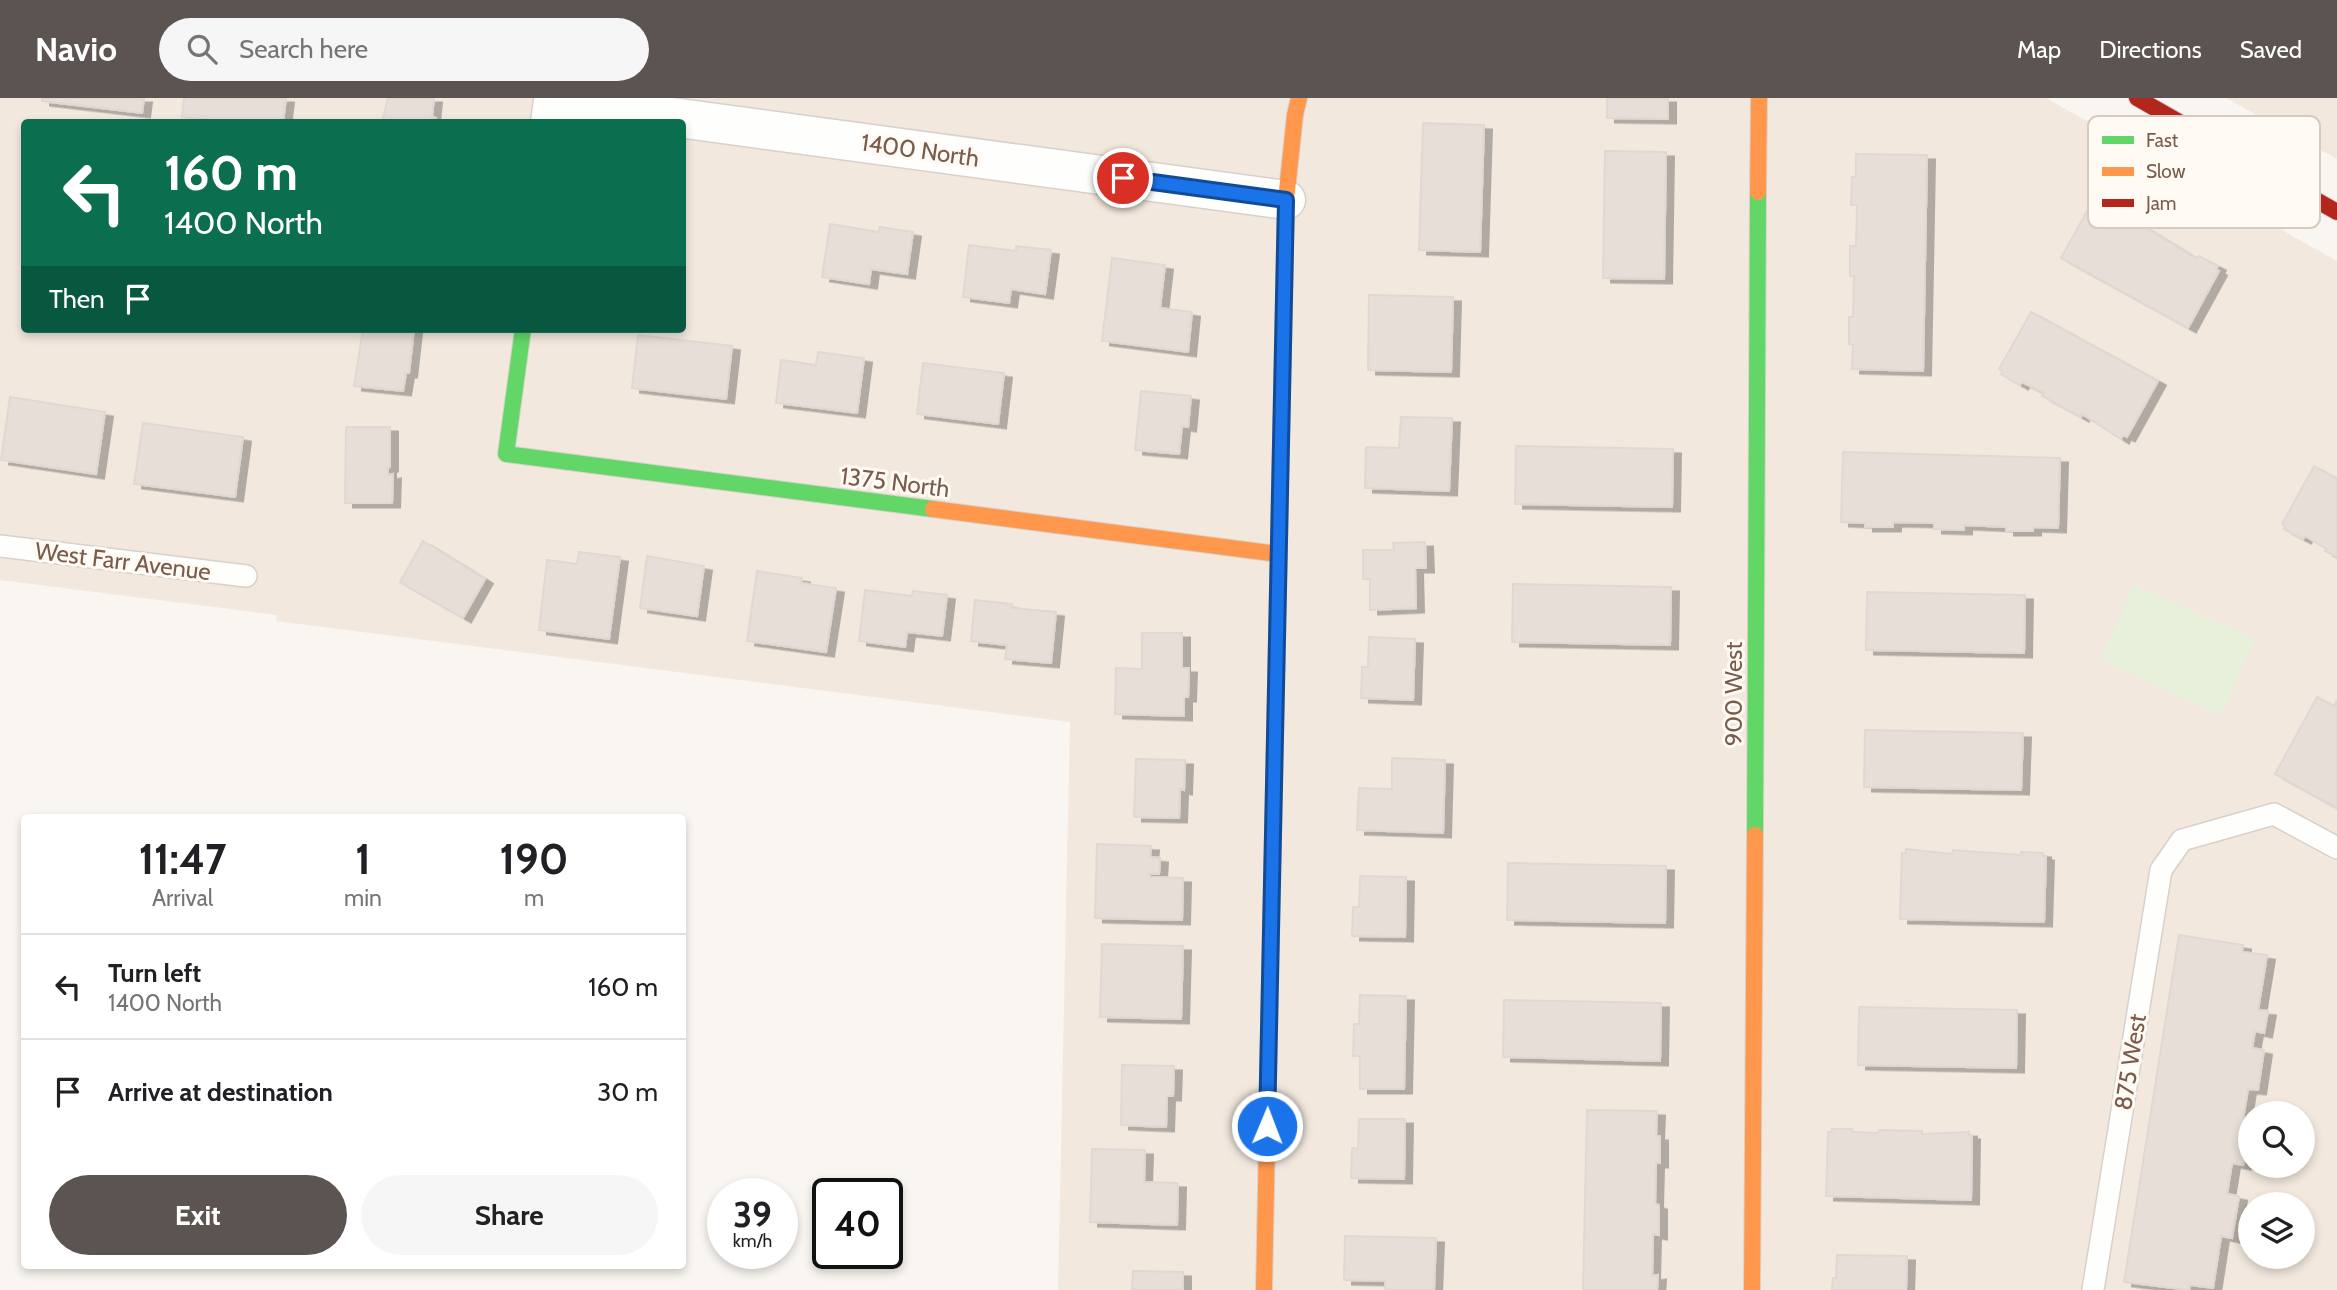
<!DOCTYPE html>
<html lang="en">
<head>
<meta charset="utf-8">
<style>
	body { margin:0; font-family:Cabin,sans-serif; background:#f6f6f6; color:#202124; height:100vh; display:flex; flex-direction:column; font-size:26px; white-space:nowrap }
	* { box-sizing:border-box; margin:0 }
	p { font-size:23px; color:#757577 }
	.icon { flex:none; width:38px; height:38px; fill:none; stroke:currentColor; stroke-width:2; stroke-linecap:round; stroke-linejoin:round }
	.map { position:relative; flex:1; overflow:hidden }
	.sheet { position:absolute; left:21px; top:716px; width:665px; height:455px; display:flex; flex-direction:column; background:#fff; border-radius:7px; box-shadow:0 4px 10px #0003 }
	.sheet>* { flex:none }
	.hud { position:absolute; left:21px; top:21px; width:665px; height:214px; border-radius:7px; box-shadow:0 4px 10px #0003; background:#0b6e4f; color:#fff; overflow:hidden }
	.tools { position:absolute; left:2238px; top:1003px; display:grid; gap:14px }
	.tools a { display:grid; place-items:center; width:77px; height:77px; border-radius:50%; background:#fff; box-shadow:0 4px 10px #0003; font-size:35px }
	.speed { position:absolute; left:707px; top:1080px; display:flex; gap:14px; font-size:35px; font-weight:700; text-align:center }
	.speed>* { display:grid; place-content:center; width:91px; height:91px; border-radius:50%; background:#fff; box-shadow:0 4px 10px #0003; line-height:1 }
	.speed small { font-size:18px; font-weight:400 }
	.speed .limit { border:4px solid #111; border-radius:10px; background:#fff; color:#111 }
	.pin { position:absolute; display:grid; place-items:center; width:60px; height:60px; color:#fff; margin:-30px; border:4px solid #fff; border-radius:50%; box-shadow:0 2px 7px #0007 }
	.me { position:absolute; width:77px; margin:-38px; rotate:1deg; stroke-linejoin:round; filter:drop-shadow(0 0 5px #0008) }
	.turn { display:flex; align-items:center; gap:24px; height:147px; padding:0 28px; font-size:32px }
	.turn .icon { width:91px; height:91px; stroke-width:2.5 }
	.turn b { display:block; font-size:49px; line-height:60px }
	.then { display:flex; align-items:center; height:66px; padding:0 28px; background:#0003; gap:14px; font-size:26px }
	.eta { display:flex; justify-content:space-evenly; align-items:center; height:119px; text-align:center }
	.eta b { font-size:42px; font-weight:700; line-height:49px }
	.primary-button { display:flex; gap:14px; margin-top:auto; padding:14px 28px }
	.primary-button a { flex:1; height:80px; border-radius:42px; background:#5c5450; color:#fff; font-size:28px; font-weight:700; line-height:80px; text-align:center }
	.primary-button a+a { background:#f6f6f6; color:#202124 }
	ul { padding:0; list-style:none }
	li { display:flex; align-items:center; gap:21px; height:105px; padding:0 28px; border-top:2px solid #e0e0e0 }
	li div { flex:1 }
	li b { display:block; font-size:26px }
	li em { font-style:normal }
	header { display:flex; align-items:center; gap:42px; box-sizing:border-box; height:98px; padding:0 35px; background:#5c5450; color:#fff }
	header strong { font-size:33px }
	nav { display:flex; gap:38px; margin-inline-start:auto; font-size:24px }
	.search { width:490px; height:63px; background:#f6f6f6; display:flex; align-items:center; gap:18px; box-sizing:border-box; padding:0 24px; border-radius:38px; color:#757577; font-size:26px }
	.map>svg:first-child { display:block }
</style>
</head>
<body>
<header>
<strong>Navio</strong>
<div class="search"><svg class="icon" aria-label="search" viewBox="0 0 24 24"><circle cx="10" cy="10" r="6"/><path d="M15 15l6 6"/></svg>Search here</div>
<nav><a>Map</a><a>Directions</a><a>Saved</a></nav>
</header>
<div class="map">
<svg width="2337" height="1192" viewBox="0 0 2337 1192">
	<defs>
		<filter id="shadow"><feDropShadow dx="8" dy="4.5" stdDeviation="0" flood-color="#0004"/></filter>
	</defs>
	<rect width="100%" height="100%" fill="#f9f5f0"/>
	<g fill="#f2e8de" fill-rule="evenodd">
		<path d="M0,0H2046L2337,163V1192H1058L1070,624L276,523L277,517L0,482ZM24,24H682V231H24ZM2250,1015H2303V1068H2250ZM2250,1106H2303V1158H2250Z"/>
		<polygon points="2226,0 2337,0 2337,61"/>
	</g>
	<polygon fill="#e7f0db" points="2134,487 2255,541 2221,617 2100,562"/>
	<g fill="#e6ded7" stroke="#e2d8d2" stroke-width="2" filter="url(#shadow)">
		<polygon points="42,0 144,0 142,15 42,3"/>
		<polygon points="184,0 286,0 283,24 228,24 182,19"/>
		<polygon points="388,0 434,0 432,19 436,20 435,24 382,24"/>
		<polygon points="1607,0 1668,0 1668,21 1607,20"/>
		<polygon points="1423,25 1484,27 1480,154 1419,152"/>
		<polygon points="1605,53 1666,54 1664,181 1603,180"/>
		<polygon points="1856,56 1927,57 1923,273 1852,271 1853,247 1849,246 1849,219 1853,219 1854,178 1850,178 1850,148 1856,148 1857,107 1851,107 1852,79 1856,79"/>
		<polygon points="2098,103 2137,128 2138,125 2197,161 2199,158 2218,168 2216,171 2219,173 2188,230 2061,160 2092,104 2096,106"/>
		<polygon points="830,126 879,134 880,129 913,134 907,176 871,171 869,186 822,179"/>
		<polygon points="969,147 1016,153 1016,148 1051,152 1045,196 1011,191 1009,205 963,199"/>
		<polygon points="1112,160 1165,167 1160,210 1192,214 1188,254 1102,243"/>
		<polygon points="1369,197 1453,199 1451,274 1368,272"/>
		<polygon points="2031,214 2158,283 2127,339 2123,337 2121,341 2082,316 2081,319 2042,298 2044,295 2022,284 2020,287 2001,276 2002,273 1999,271"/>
		<polygon points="363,231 414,231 409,275 406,275 403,293 354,288"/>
		<polygon points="638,237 732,248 726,301 632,290"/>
		<polygon points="818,254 864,260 857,315 776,305 781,262 816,267"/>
		<polygon points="923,265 1004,275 998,326 917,316"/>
		<polygon points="1141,293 1191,298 1188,329 1182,328 1179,356 1135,352"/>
		<polygon points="10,299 105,314 96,376 1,362"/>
		<polygon points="1401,319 1452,320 1449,393 1365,390 1366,349 1399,350"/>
		<polygon points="143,325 243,339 235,399 134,386"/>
		<polygon points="346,329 390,329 390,369 388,370 388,377 393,376 392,405 345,405"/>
		<polygon points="1516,348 1673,351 1672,409 1515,406"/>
		<polygon points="1843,354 2060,360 2058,430 2033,429 2033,433 2006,433 2006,429 1964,427 1964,432 1934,431 1934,425 1893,424 1893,429 1865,429 1865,425 1841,424"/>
		<polygon points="2314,368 2337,381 2337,459 2325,453 2327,451 2305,438 2303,441 2284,431 2285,428 2282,426"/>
		<polygon points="423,443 485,481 463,520 400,484"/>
		<polygon points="1425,444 1426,470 1415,470 1416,510 1370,512 1370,481 1363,481 1363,452 1394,452 1393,445"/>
		<polygon points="579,454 620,459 609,541 539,532 547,462 577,466"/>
		<polygon points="647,458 704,468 697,518 640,510"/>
		<polygon points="757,473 802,480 801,485 836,490 826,554 747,543"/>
		<polygon points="1513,486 1671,489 1670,547 1512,544"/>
		<polygon points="865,492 912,498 913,493 947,497 942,538 907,534 905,549 859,543"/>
		<polygon points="1867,494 2025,497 2024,555 1866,552"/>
		<polygon points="975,502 1012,506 1011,510 1056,514 1051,565 1005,561 1007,547 971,543"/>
		<polygon points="1142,535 1182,535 1182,570 1189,570 1188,599 1184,599 1184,618 1115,616 1116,570 1142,571"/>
		<polygon points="1369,539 1415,541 1413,602 1361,600 1362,569 1368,569"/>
		<polygon points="2317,599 2334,608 2337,602 2337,710 2275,676"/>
		<polygon points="1865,632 2023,635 2021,692 1864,689"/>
		<polygon points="1392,660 1445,662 1443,735 1357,732 1359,690 1392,691"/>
		<polygon points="1136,661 1185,662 1184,692 1180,691 1179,720 1134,719"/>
		<polygon points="1097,746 1151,748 1150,759 1160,760 1159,776 1150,776 1150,779 1183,780 1182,822 1095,820"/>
		<polygon points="1906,751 1952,756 1953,752 2021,757 2021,754 2043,755 2043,758 2046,758 2044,824 1900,821 1902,755 1906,755"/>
		<polygon points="1508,765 1666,768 1665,825 1507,822"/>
		<polygon points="1360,778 1406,779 1405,839 1352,838 1353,809 1359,809"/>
		<polygon points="2179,837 2243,847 2242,854 2267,857 2258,912 2268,913 2264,935 2255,933 2252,950 2264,952 2258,992 2248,991 2243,1021 2250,1023 2243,1067 2232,1065 2227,1096 2239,1098 2232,1140 2221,1138 2213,1190 2190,1187 2189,1192 2124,1184"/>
		<polygon points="1102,846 1183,848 1181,921 1100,919"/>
		<polygon points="1360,897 1406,898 1404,991 1360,991 1360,958 1353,958 1354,926 1359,926"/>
		<polygon points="1504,902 1661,905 1660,963 1503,959"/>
		<polygon points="1859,909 2017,912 2016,970 1858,967"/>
		<polygon points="1122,967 1174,968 1173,998 1167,998 1166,1029 1121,1027"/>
		<polygon points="1587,1012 1657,1013 1656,1038 1660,1038 1660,1065 1656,1065 1655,1106 1659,1107 1659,1137 1653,1136 1652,1178 1658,1177 1657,1192 1583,1192"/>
		<polygon points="1359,1021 1405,1021 1404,1081 1351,1080 1352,1050 1358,1051"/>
		<polygon points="1832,1031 1852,1031 1853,1034 1878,1035 1879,1032 1922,1033 1922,1036 1969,1034 1969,1037 1972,1037 1971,1102 1826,1098 1828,1034 1832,1034"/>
		<polygon points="1092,1051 1145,1052 1144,1084 1178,1085 1177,1127 1090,1124"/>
		<polygon points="1345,1138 1436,1140 1434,1192 1385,1192 1385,1183 1344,1182"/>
		<polygon points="1837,1157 1907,1158 1906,1192 1832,1192 1833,1180 1836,1180"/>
		<polygon points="1133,1173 1183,1174 1183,1192 1132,1192"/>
	</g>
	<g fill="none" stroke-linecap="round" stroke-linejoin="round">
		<g stroke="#d7d1cb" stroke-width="24">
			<g id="lane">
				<polyline points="0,448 246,478"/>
				<polyline points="2093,1192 2161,772 2182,742 2274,716 2337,750"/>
			</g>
		</g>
		<g stroke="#d7d1cb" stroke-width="41">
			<polyline id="street" points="550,24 553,3 1286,102"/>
		</g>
		<g stroke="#d9d2cb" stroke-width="18">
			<g id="fast">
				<polyline points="523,231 506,356 933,411"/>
				<polyline points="1755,737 1758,94"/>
				<polyline points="1272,785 1280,395"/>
			</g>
		</g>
		<g stroke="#d9d2cb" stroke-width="18">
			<g id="slow">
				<polyline points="1758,94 1759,0"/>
				<polyline points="1280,395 1286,102 1295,17 1299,0"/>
				<polyline points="933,411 1278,456"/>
				<polyline points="1264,1192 1272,785"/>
				<polyline points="1752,1192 1755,737"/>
			</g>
		</g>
		<g stroke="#d9d2cb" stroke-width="18">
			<polyline id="jam" points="2137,0 2337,114"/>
		</g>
		<use href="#lane" stroke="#fefefd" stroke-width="21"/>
		<use href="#street" stroke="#fefefd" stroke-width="38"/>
		<use href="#fast" stroke="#63d668" stroke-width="16"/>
		<use href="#slow" stroke="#ff974d" stroke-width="16"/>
		<use href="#jam" stroke="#b3261e" stroke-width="16"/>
	</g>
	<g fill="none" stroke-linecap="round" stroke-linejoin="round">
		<g stroke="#114b97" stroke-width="18">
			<polyline id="route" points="1123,80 1286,102 1267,1028"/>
		</g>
		<use href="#route" stroke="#1a73e8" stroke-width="12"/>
	</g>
	<g text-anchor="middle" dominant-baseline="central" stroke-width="6" stroke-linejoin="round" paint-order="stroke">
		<g font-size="24" fill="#7a5c4d" stroke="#fffaf3">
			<text transform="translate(920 52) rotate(8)">1400 North</text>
			<text transform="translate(895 384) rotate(7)">1375 North</text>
			<text transform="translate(123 463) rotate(7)">West Farr Avenue</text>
			<text transform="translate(1733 596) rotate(-90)">900 West</text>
			<text transform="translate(2130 964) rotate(-81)">875 West</text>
		</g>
	</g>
	<rect x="2088" y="18" width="232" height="112" rx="10" fill="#fffaf3" stroke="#d7cbc1" stroke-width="2"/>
	<rect x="2102" y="38" width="32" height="8" fill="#63d668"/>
	<rect x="2102" y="69" width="32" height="9" fill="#ff974d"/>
	<rect x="2102" y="101" width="32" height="8" fill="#b3261e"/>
	<g font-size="19" fill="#7a5c4d">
		<text x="2146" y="49">Fast</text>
		<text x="2146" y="80">Slow</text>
		<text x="2146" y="112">Jam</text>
	</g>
</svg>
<div class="tools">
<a><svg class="icon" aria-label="search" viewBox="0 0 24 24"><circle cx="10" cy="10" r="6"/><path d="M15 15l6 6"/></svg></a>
<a><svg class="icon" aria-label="layers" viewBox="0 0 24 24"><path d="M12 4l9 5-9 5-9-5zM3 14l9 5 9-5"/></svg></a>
</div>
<div class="speed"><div>39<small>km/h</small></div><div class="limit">40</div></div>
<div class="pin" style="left:1123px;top:80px;background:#d93025"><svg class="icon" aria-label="arrive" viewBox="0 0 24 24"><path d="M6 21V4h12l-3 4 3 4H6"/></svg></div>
<svg class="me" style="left:1267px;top:1028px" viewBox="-20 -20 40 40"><circle r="17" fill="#1a73e8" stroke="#fff" stroke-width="3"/><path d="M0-11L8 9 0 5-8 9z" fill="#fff"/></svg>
<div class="hud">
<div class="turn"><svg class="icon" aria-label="left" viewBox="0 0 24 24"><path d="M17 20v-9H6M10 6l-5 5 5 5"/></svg><div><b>160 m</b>1400 North</div></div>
<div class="then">Then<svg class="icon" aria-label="arrive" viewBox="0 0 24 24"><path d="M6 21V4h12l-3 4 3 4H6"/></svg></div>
</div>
<section class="sheet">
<div class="eta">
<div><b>11:47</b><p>Arrival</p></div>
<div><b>1</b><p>min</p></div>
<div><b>190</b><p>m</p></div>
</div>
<ul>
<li><svg class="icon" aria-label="left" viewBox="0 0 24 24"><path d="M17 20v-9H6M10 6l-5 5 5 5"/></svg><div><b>Turn left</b><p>1400 North</p></div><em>160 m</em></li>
<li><svg class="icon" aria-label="arrive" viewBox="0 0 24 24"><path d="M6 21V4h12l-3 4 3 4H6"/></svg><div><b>Arrive at destination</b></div><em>30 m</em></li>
</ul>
<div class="primary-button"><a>Exit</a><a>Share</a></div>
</section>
</div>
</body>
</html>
